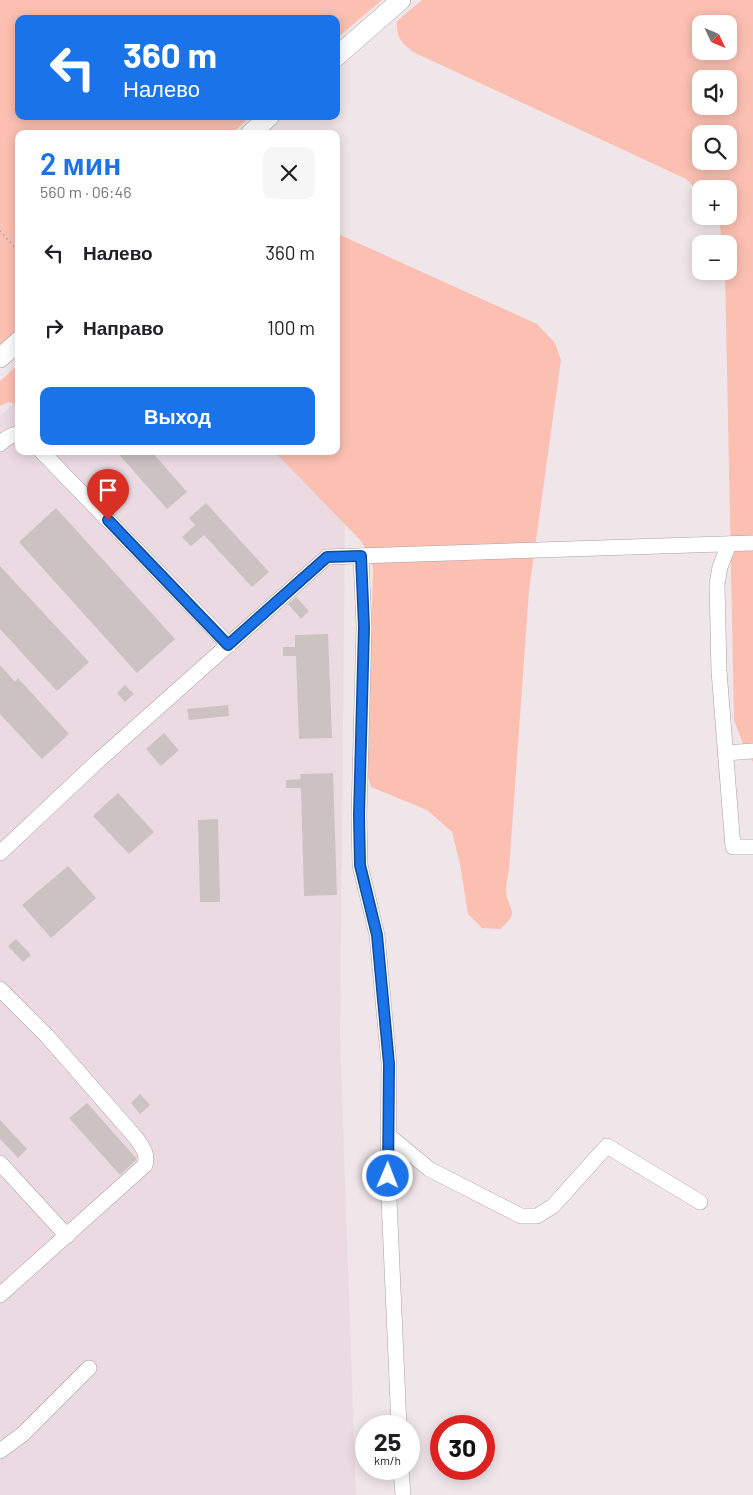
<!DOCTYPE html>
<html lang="ru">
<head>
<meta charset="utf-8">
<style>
	body { margin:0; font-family:Barlow,sans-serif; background:#f6f6f6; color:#202124; height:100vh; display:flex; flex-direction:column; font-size:19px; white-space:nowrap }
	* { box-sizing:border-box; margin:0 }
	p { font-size:16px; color:#757577 }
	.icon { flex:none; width:28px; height:28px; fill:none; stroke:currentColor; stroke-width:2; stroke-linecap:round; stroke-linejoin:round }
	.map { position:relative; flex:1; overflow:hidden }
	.side { position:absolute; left:15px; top:130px; width:325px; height:325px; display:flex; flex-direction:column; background:#fff; border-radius:10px; box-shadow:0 2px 12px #0003 }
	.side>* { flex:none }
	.top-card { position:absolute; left:15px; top:15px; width:325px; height:105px; border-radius:10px; box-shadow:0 2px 12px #0003; background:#1a73e8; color:#fff; overflow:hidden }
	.needle { width:32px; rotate:134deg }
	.buttons { position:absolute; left:692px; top:15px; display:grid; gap:10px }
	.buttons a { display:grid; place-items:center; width:45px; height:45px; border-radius:10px; background:#fff; box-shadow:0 2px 12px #0003; font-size:25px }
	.speed { position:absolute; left:355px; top:1415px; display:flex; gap:10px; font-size:25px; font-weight:700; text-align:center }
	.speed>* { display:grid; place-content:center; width:65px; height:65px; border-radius:50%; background:#fff; box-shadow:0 2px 12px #0003; line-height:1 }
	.speed small { font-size:12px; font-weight:400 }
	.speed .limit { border:8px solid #d22; background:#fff; color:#111 }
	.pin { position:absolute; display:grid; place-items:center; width:42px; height:42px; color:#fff; margin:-51px -21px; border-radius:50% 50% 50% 0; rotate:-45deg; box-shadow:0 0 5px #0007 }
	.pin .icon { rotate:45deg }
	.me { position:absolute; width:55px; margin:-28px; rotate:1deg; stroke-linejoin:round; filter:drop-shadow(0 0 4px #0008) }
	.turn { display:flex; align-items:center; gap:18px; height:105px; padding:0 25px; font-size:22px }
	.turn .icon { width:65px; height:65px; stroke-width:2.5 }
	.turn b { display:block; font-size:35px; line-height:42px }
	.round { display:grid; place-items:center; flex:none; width:52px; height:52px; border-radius:10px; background:#f6f6f6 }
	.overview { display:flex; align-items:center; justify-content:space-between; height:85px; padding:0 25px }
	h1 { font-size:30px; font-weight:600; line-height:38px; color:#1a73e8 }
	.button { display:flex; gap:10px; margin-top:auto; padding:10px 25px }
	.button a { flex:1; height:58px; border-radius:10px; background:#1a73e8; color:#fff; font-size:20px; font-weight:600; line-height:58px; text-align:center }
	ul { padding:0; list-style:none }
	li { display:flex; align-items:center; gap:15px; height:75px; padding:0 25px }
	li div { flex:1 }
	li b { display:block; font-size:19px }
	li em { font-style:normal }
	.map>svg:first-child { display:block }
</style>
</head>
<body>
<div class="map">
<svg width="753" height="1495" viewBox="0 0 753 1495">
	<rect width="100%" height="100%" fill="#f0e6ea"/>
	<polygon fill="#ecdae2" points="19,399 19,451 285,451 345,524 340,1037 356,1495 0,1495 0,416"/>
	<g fill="#fbc0b2" fill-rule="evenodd">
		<polygon points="0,0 382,0 336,39 336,19 19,19 19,116 251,116 231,134 19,134 19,329 0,346"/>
		<path d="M422,0H753V762L746,752L734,720L725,271H729V244H723L719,222L716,216H729V189H701V193L686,179L413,52C401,42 396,38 397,21ZM701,24H729V51H701ZM701,79H729V106H701ZM701,134H729V161H701Z"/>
		<path d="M336,233L537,324L555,343L561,360L529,591L509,870C508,876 506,884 506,890C507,910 522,911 500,929L482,928L468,914L460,864L452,832L427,810L371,787L367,774V757L373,570L371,558L361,541L274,451H336Z"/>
		<polygon points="19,364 19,406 9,402 0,406 0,381"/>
	</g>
	<g fill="#ccc2c2">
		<polygon points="116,451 151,451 187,492 167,509"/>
		<polygon points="206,503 269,572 252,587 204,535 191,546 182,537 195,525 189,518"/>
		<polygon points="56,508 175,639 137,673 19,542"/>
		<polygon points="0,566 89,662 57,691 0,629"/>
		<polygon points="296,597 309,611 301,619 288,604"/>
		<polygon points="328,634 332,738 299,739 296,656 283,656 283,647 295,647 295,635"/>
		<polygon points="0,665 15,682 18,678 69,734 42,759 0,714"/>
		<polygon points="125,685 134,694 125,702 117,693"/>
		<polygon points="228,705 229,716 189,720 187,709"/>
		<polygon points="164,733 179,750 161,766 146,749"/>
		<polygon points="333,773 337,895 304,896 301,788 286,788 286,780 301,779 300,774"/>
		<polygon points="118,793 154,832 129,854 93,816"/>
		<polygon points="218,819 220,902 200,902 198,820"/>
		<polygon points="68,866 96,898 51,938 22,905"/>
		<polygon points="16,939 31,955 23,962 8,946"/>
		<polygon points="140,1094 150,1105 140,1114 131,1103"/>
		<polygon points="87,1103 136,1158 136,1160 120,1175 69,1118"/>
		<polygon points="0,1120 27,1149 18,1158 0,1139"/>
	</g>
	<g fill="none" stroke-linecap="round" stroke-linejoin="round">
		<g stroke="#aaa1a4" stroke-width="16">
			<g id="minor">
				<path d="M0,444C5,439 11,434 19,434"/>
				<polyline points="41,451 229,645"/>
				<polyline points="729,544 720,567 717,584 719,671 733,847 753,847"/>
				<polyline points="361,556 364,627 359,815 360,865 377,935 389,1064 388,1176 399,1426"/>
				<polyline points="725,753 753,751"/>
				<polyline points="0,853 99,760 327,557 753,543"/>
				<path d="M0,989L47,1036L137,1139C143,1148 148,1154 145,1165L0,1295"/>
				<polyline points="388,1135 429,1169 521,1216 537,1216 553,1206 607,1146 700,1202"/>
				<polyline points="0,1163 67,1236"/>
				<polyline points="0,1451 23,1434 89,1368"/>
				<polyline points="401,1469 403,1495"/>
			</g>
		</g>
		<g stroke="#aaa1a4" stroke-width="20">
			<g id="major">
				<polyline points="336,57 401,0"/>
				<polyline points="250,134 270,116"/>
				<polyline points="0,358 19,341"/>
			</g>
		</g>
		<polyline stroke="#a29b9e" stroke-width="2" stroke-dasharray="1 4" stroke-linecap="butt" points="0,231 19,252"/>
		<use href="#minor" stroke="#fff" stroke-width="15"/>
		<use href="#major" stroke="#fff" stroke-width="19"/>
	</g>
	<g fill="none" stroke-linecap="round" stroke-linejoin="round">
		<g stroke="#114b97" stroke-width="12">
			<polyline id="route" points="108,520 228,645 327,557 361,556 364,627 359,815 360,865 377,935 389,1064 388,1176"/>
		</g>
		<use href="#route" stroke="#1a73e8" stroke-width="9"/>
	</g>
</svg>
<div class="buttons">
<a><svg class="needle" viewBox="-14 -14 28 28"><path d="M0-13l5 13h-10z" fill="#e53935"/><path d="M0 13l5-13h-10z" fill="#757577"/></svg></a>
<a><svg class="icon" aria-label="sound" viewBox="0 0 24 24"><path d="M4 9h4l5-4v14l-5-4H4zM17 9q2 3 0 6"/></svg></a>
<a><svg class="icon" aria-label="search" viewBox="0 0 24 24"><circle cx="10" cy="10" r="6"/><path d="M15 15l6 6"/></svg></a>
<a>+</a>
<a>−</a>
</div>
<div class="speed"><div>25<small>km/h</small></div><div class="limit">30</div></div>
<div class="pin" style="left:108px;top:520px;background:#d93025"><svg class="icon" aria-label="arrive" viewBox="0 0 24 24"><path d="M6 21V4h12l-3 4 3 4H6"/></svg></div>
<svg class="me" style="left:388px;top:1176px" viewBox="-20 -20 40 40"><circle r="17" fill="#1a73e8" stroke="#fff" stroke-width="3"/><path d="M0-11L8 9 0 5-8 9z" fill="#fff"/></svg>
<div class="top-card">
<div class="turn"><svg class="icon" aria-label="left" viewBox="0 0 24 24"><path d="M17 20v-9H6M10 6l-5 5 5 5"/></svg><div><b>360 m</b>Налево</div></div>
</div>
<section class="side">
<div class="overview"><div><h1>2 мин</h1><p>560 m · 06:46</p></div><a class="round"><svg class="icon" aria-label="close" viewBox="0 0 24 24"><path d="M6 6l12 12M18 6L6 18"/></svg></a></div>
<ul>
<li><svg class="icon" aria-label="left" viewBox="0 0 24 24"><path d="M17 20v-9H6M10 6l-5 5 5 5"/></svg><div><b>Налево</b></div><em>360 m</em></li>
<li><svg class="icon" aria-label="right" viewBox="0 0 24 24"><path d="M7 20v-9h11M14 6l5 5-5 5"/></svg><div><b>Направо</b></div><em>100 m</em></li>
</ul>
<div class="button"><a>Выход</a></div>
</section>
</div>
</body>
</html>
